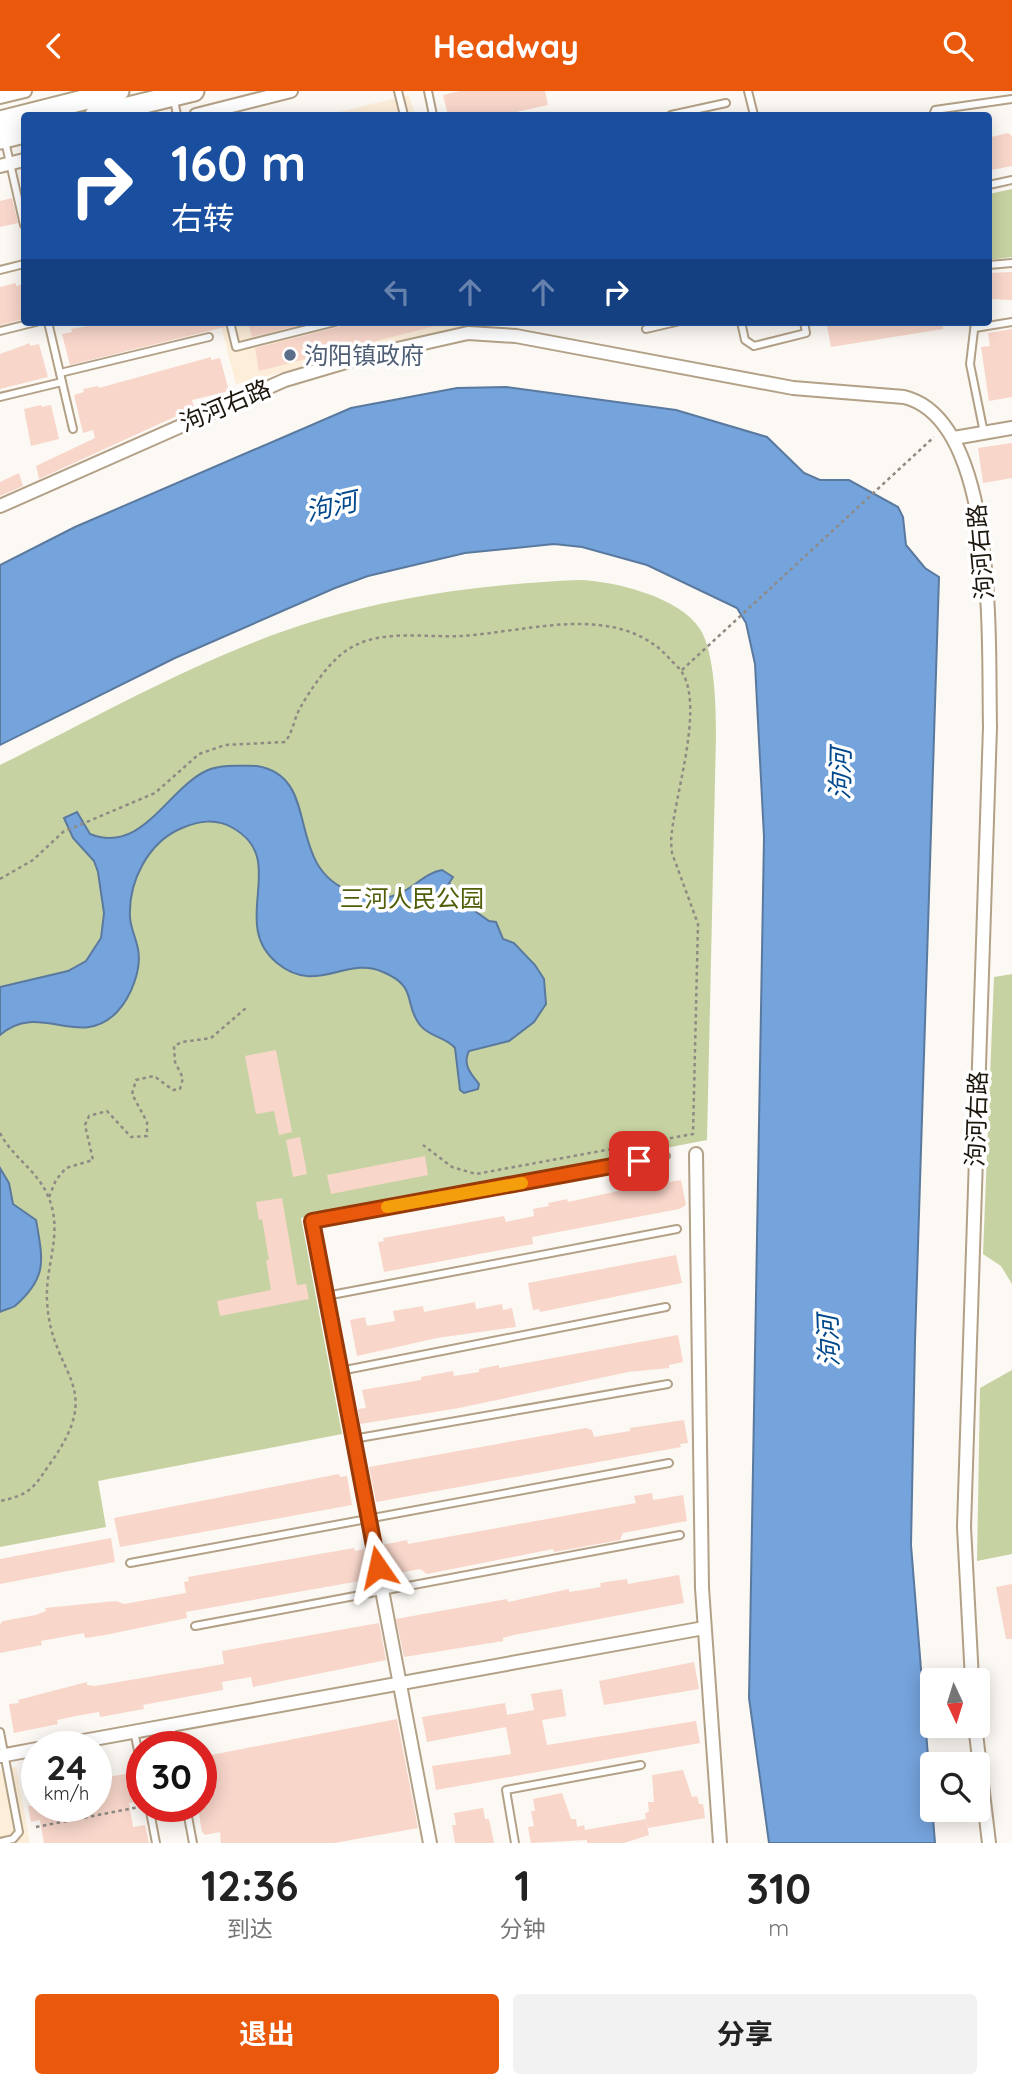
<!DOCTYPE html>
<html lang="zh">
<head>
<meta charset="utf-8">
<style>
	body { margin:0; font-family:Quicksand,"Noto Sans SC",sans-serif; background:#f2f2f2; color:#222; height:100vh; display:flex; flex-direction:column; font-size:26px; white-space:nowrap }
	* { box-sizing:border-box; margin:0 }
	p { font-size:23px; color:#767676 }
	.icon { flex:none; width:38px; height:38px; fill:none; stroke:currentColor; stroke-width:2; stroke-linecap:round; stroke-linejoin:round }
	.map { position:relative; height:1752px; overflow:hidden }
	.sheet { display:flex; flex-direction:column; background:#fff; flex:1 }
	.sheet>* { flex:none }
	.banner { position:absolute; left:21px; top:21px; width:971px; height:214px; border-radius:7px; box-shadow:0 4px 18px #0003; background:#1a4fa0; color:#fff; overflow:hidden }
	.needle { width:46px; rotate:176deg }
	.tools { position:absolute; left:920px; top:1577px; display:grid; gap:14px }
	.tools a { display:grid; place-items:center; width:70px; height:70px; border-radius:7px; background:#fff; box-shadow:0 4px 18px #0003; font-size:35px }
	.speed { position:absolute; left:21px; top:1640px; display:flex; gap:14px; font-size:35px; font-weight:700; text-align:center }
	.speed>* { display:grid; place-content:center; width:91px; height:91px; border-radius:50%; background:#fff; box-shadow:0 4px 18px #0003; line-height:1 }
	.speed small { font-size:18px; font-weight:400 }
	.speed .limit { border:10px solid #d22; background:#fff; color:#111 }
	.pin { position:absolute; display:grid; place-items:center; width:60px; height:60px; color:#fff; margin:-30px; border-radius:14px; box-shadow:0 4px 10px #0006 }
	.me { position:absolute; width:77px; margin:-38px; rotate:349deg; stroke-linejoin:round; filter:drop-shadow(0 0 5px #0008) }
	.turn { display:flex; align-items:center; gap:24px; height:147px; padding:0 35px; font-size:32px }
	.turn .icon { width:91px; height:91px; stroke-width:2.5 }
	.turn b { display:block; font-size:49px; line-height:60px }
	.lanes { display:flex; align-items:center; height:66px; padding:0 35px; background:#0003; justify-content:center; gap:35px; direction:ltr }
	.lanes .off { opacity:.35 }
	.eta { display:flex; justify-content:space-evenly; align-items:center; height:119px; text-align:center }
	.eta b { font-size:42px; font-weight:700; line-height:49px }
	.primary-button { display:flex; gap:14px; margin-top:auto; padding:14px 35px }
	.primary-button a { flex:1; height:80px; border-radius:7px; background:#ea580c; color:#fff; font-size:28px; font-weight:700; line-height:80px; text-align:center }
	.primary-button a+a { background:#f2f2f2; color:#222 }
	header { display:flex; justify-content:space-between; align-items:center; height:91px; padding:0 35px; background:#ea580c; color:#fff; font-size:32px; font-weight:700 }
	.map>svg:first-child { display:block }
</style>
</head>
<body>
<header><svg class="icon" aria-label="back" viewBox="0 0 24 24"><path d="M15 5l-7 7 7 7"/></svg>Headway<svg class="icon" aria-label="search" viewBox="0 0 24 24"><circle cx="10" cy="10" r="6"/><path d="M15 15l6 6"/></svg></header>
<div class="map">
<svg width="1012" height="1752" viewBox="0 0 1012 1752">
	<rect width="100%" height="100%" fill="#fcf8f3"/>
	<g fill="#fceed9">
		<polygon points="409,4 415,24 327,24"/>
		<polygon points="220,231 467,231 468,234 236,293"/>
		<polygon points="16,1676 30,1752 0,1752 0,1679"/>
	</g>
	<g fill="#c7d2a2">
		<polygon points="1012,98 1012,166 989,169 989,103"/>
		<path d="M579,489C614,490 680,506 700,538C715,562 716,616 716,644L707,1049L301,1127L342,1343L98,1390L106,1436L0,1456V674C92,628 191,572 287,539C379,507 482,493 579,489Z"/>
		<polygon points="1012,883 1012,1193 1001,1175 983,1163 994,886"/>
		<polygon points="1012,1279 1012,1463 977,1470 980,1297"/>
	</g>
	<g fill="#75a3dc" stroke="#5a799e" stroke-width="2">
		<polygon points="506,296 676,319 767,346 804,382 820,389 849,389 898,416 903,426 906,454 925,477 939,486 915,1250 911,1454 935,1752 769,1752 749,1607 764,746 755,573 746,532 737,517 647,474 582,456 554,453 465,462 368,485 335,497 175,567 0,654 0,474 75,436 351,317 457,297"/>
		<path d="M257,675C324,686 282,776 352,801C363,805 377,808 389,806C410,802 423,782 442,779L453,786L449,792L454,797L451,803L489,830L496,831L503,848L514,852L535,874L544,888L546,913L534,931L509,950L469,960C462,973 471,983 479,993L478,998L464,1002L460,999L455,957C446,946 429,946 420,934C403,913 419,896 383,881C346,864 317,905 277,872C228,832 290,769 233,737C216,727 199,730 182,737C148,751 128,791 130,827C131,838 136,847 138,858C142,878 131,906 117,921C79,960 40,909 0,944V896L68,880L86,870L101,847L104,822L98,781L94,770L73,747L64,727L77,721L90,743C143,764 167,697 208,679C223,673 242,675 257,675Z"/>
		<path d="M0,1077L9,1092L13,1113L36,1129C43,1169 48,1186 15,1215C10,1218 5,1218 0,1221Z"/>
	</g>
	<g fill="#f8d6ca">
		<polygon points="460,0 545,0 548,14 502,24 448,24 443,4"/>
		<polygon points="1008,42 1012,45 1012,75 991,79 989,49 991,46"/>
		<polygon points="12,107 18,132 0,136 0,110"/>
		<polygon points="1012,181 1012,209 989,208 989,182"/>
		<polygon points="16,192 16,195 24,193 24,228 0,234 0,196"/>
		<polygon points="111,231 224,231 225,236 70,274 62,243 72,241 71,238"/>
		<polygon points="248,231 312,231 252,246"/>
		<polygon points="359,231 435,231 435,235 259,280 255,257"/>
		<polygon points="831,231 942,231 943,238 831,256 827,234"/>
		<polygon points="1012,238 1012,306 989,310 981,256 990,255 988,242"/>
		<polygon points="30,252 30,255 39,253 48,286 0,298 0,263"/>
		<polygon points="211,266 211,269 220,267 229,300 192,309 194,317 39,388 36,375 95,347 93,339 83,342 74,304 84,301 83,298 98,295 99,297"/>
		<polygon points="41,314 42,316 51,314 59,348 31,355 24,318"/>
		<polygon points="1012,352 1012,387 983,392 978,357"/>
		<polygon points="19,382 23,395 0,405 0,391"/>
		<polygon points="276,959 292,1041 279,1044 274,1020 256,1023 245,965"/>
		<polygon points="300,1046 307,1083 293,1086 286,1049"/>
		<polygon points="425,1065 428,1084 331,1103 327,1084"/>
		<polygon points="668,1089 669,1091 681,1089 686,1114 679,1118 532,1146 533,1153 384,1181 378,1151 384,1150 383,1147 504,1125 506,1131 534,1125 533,1118 549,1115 548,1112 567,1108 568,1111"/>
		<polygon points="282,1107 297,1194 306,1193 309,1208 220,1225 217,1210 271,1199 266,1169 269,1169 262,1128 259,1129 256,1111"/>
		<polygon points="676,1164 682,1192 540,1221 539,1218 533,1219 528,1192"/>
		<polygon points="475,1211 476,1218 502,1213 503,1219 512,1217 516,1236 437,1247 357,1265 350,1229 365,1226 367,1235 395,1230 393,1220 423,1215 424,1221"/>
		<polygon points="678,1244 683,1271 669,1274 669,1277 628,1281 459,1317 360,1333 358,1318 366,1317 362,1299 421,1289 421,1286 453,1280 454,1285 479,1281 479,1278 499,1274 499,1277"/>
		<polygon points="684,1329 688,1352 680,1353 681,1356 376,1411 369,1376 586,1337 592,1339 594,1346 630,1340 630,1337"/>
		<polygon points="339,1383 340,1386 347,1385 352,1414 120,1456 114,1427"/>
		<polygon points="652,1402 653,1409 683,1404 687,1430 623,1442 620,1449 571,1458 554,1461 553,1458 427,1483 420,1478 388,1484 382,1454 407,1449 408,1453 636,1412 634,1405"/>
		<polygon points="111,1447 115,1471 0,1493 0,1468"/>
		<polygon points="354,1457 355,1460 365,1458 371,1488 186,1521 187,1527 105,1544 85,1547 84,1542 41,1550 42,1554 0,1562 0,1533 3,1530 36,1524 46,1520 45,1517 116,1510 124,1513 186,1502 184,1491 189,1490 188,1486"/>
		<polygon points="679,1484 684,1512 514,1544 503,1547 503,1550 404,1566 396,1528 507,1508 508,1511 569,1498 569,1501 601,1496 600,1492 627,1488 628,1493"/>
		<polygon points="1012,1493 1012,1548 1006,1548 996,1496"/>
		<polygon points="379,1532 386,1569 253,1596 251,1586 222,1591 223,1599 143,1614 144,1618 100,1626 99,1621 76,1625 57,1629 58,1633 14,1642 9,1613 19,1612 18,1609 87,1591 87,1594 95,1595 224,1573 222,1560"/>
		<polygon points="694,1571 699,1598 604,1614 599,1590"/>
		<polygon points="562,1598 566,1625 542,1629 547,1654 696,1630 700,1652 436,1699 432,1675 511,1663 506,1636 427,1651 422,1626 505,1612 507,1624 534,1619 531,1603"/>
		<polygon points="397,1628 418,1737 334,1752 221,1752 220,1741 205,1744 202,1741 199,1723 201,1666"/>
		<polygon points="683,1679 692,1706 697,1705 699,1713 703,1713 705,1727 648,1737 646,1729 649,1744 624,1752 587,1752 587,1749 531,1752 528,1736 534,1735 531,1720 535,1720 533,1708 562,1702 571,1728 576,1728 577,1736 584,1734 585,1739 646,1728 645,1722 649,1721 648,1711 654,1711 652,1684"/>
		<polygon points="137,1681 142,1710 129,1712 133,1736 145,1734 149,1752 44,1752 40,1729 31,1731 28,1715 96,1715 96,1688"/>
		<polygon points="483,1717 485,1728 489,1728 494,1752 455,1752 452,1734 456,1734 454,1722"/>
	</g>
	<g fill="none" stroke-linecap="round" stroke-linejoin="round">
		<g stroke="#b3a187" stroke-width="10">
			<g id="service">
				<polyline points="398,0 404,24"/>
				<polyline points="428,0 433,24"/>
				<polyline points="748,0 754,24"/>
				<polyline points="174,9 177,24"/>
				<polyline points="671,24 726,12"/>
				<polyline points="933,24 935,19 1012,8"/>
				<polyline points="5,50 24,134"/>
				<polyline points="989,94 1012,89"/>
				<polyline points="989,174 1012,172"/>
				<polyline points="0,179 24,173"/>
				<polyline points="48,231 73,338"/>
				<polyline points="230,231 236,256 335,231"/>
				<polyline points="741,231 745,249 754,255 806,242 804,231"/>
				<polyline points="975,231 970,273 984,342"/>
				<polyline points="975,237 1012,231"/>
				<polyline points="646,238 676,231"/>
				<polyline points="0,240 36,231"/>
				<polyline points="60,282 209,246"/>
				<polyline points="0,306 62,291"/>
				<polyline points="312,1130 666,1065"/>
				<polyline points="326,1205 677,1138"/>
				<polyline points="340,1280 666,1216"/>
				<polyline points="353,1348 668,1293"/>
				<polyline points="130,1472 669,1372"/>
				<polyline points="195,1535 680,1444"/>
				<polyline points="171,1633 175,1656"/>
				<polyline points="134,1640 142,1679"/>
				<polyline points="0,1641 19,1741 13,1748 0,1751"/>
				<polyline points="149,1715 156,1752"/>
				<polyline points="186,1715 193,1752"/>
				<polyline points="515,1752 506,1699 641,1674"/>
			</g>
		</g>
		<g stroke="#b3a187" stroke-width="16">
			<g id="minor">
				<polyline points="0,6 25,0"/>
				<polyline points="196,24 291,0"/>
				<polyline points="0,75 24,69"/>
				<polyline points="954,347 1012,337"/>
				<path d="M0,415L285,289L366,265L468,242L516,245L793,297L904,306C999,329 988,557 990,636L964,1436L972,1589"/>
				<polyline points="696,1063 702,1497 720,1752"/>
				<polyline points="312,1130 430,1752"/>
				<polyline points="975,1634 989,1752"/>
				<polyline points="50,1656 704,1537"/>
				<polyline points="0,1665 37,1658"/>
			</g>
		</g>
		<g stroke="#b3a187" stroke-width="23">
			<g id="trunk">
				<polyline points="95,24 194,0"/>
				<polyline points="0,30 119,0"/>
				<polyline points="0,48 24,42"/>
			</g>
		</g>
		<g stroke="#8f8a83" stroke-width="2.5" stroke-dasharray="3.5 3.5" stroke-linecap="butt">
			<polyline points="682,579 934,346"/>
			<path d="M0,788L33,769L63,741L155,702L199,663L225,654L285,651C293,641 294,628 300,617C311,598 328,572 347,559C380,537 424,547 461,545C528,541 617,510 669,567C673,572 680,577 683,583C704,621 673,708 671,751L672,762L698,833L693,1043L476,1083L452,1076L423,1054"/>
			<path d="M0,1042C12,1066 37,1079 48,1105C64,1142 45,1173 47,1210C51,1287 108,1293 49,1374C33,1398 29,1404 0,1410"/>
			<polyline points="49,1106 56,1089 66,1077 93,1069 85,1034 89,1025 107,1020 131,1046 147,1045 147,1031 132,1003 136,989 154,985 173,999 180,998 183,987 175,971 174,955 182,951 211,947 246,917"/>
			<polyline points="36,1736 139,1716"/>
		</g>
		<use href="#service" stroke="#fff" stroke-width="6"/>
		<use href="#minor" stroke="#fff" stroke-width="12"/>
		<use href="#trunk" stroke="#fff" stroke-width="19"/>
	</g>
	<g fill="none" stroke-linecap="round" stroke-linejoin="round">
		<g stroke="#983908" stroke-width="18">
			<polyline id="route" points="378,1476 312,1130 639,1070"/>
		</g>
		<use href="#route" stroke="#ea580c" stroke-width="12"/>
		<polyline stroke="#f59e0b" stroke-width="12" points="387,1116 522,1092"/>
	</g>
	<circle fill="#5c6f8a" stroke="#fff" stroke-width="2.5" cx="290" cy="264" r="7"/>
	<g text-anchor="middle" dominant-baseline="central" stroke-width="7" stroke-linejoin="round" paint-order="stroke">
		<g font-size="24" fill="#4e5e75" stroke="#fff" text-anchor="start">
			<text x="304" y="264">泃阳镇政府</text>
		</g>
		<g font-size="24" fill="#1c160c" stroke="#fff">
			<text transform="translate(225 314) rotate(-23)">泃河右路</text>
			<text transform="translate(980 461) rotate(-95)">泃河右路</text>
			<text transform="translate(976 1028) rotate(-88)">泃河右路</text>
		</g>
		<g font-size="24" fill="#515d07" stroke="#fff">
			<text x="412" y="807">三河人民公园</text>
		</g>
		<g font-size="26" font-style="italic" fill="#00488b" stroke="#fff">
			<text transform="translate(331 415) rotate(-13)">泃河</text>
			<text transform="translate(840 683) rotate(-89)">泃河</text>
			<text transform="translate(828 1250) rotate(-92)">泃河</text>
		</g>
	</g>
</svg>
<div class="tools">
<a><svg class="needle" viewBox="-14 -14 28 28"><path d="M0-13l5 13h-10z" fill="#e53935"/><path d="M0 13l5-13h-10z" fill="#767676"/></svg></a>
<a><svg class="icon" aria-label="search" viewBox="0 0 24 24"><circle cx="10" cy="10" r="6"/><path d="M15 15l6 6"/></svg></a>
</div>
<div class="speed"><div>24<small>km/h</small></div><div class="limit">30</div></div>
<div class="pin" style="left:639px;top:1070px;background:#d93025"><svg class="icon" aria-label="arrive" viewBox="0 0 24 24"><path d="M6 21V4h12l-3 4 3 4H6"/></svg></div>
<svg class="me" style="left:378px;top:1476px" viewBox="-20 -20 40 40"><path d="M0-17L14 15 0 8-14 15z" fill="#ea580c" stroke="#fff" stroke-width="4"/></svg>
<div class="banner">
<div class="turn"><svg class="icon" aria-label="right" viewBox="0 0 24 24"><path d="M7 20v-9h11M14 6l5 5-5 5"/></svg><div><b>160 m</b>右转</div></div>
<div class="lanes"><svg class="icon off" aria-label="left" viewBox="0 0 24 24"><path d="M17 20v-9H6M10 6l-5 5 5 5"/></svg><svg class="icon off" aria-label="ahead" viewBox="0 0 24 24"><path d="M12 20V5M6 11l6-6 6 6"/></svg><svg class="icon off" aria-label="ahead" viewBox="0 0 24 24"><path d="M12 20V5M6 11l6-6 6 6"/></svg><svg class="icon" aria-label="right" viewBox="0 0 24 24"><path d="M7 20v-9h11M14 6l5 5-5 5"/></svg></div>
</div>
</div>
<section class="sheet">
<div class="eta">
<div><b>12:36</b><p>到达</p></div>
<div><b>1</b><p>分钟</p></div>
<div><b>310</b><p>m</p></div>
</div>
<div class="primary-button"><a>退出</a><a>分享</a></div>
</section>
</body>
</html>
